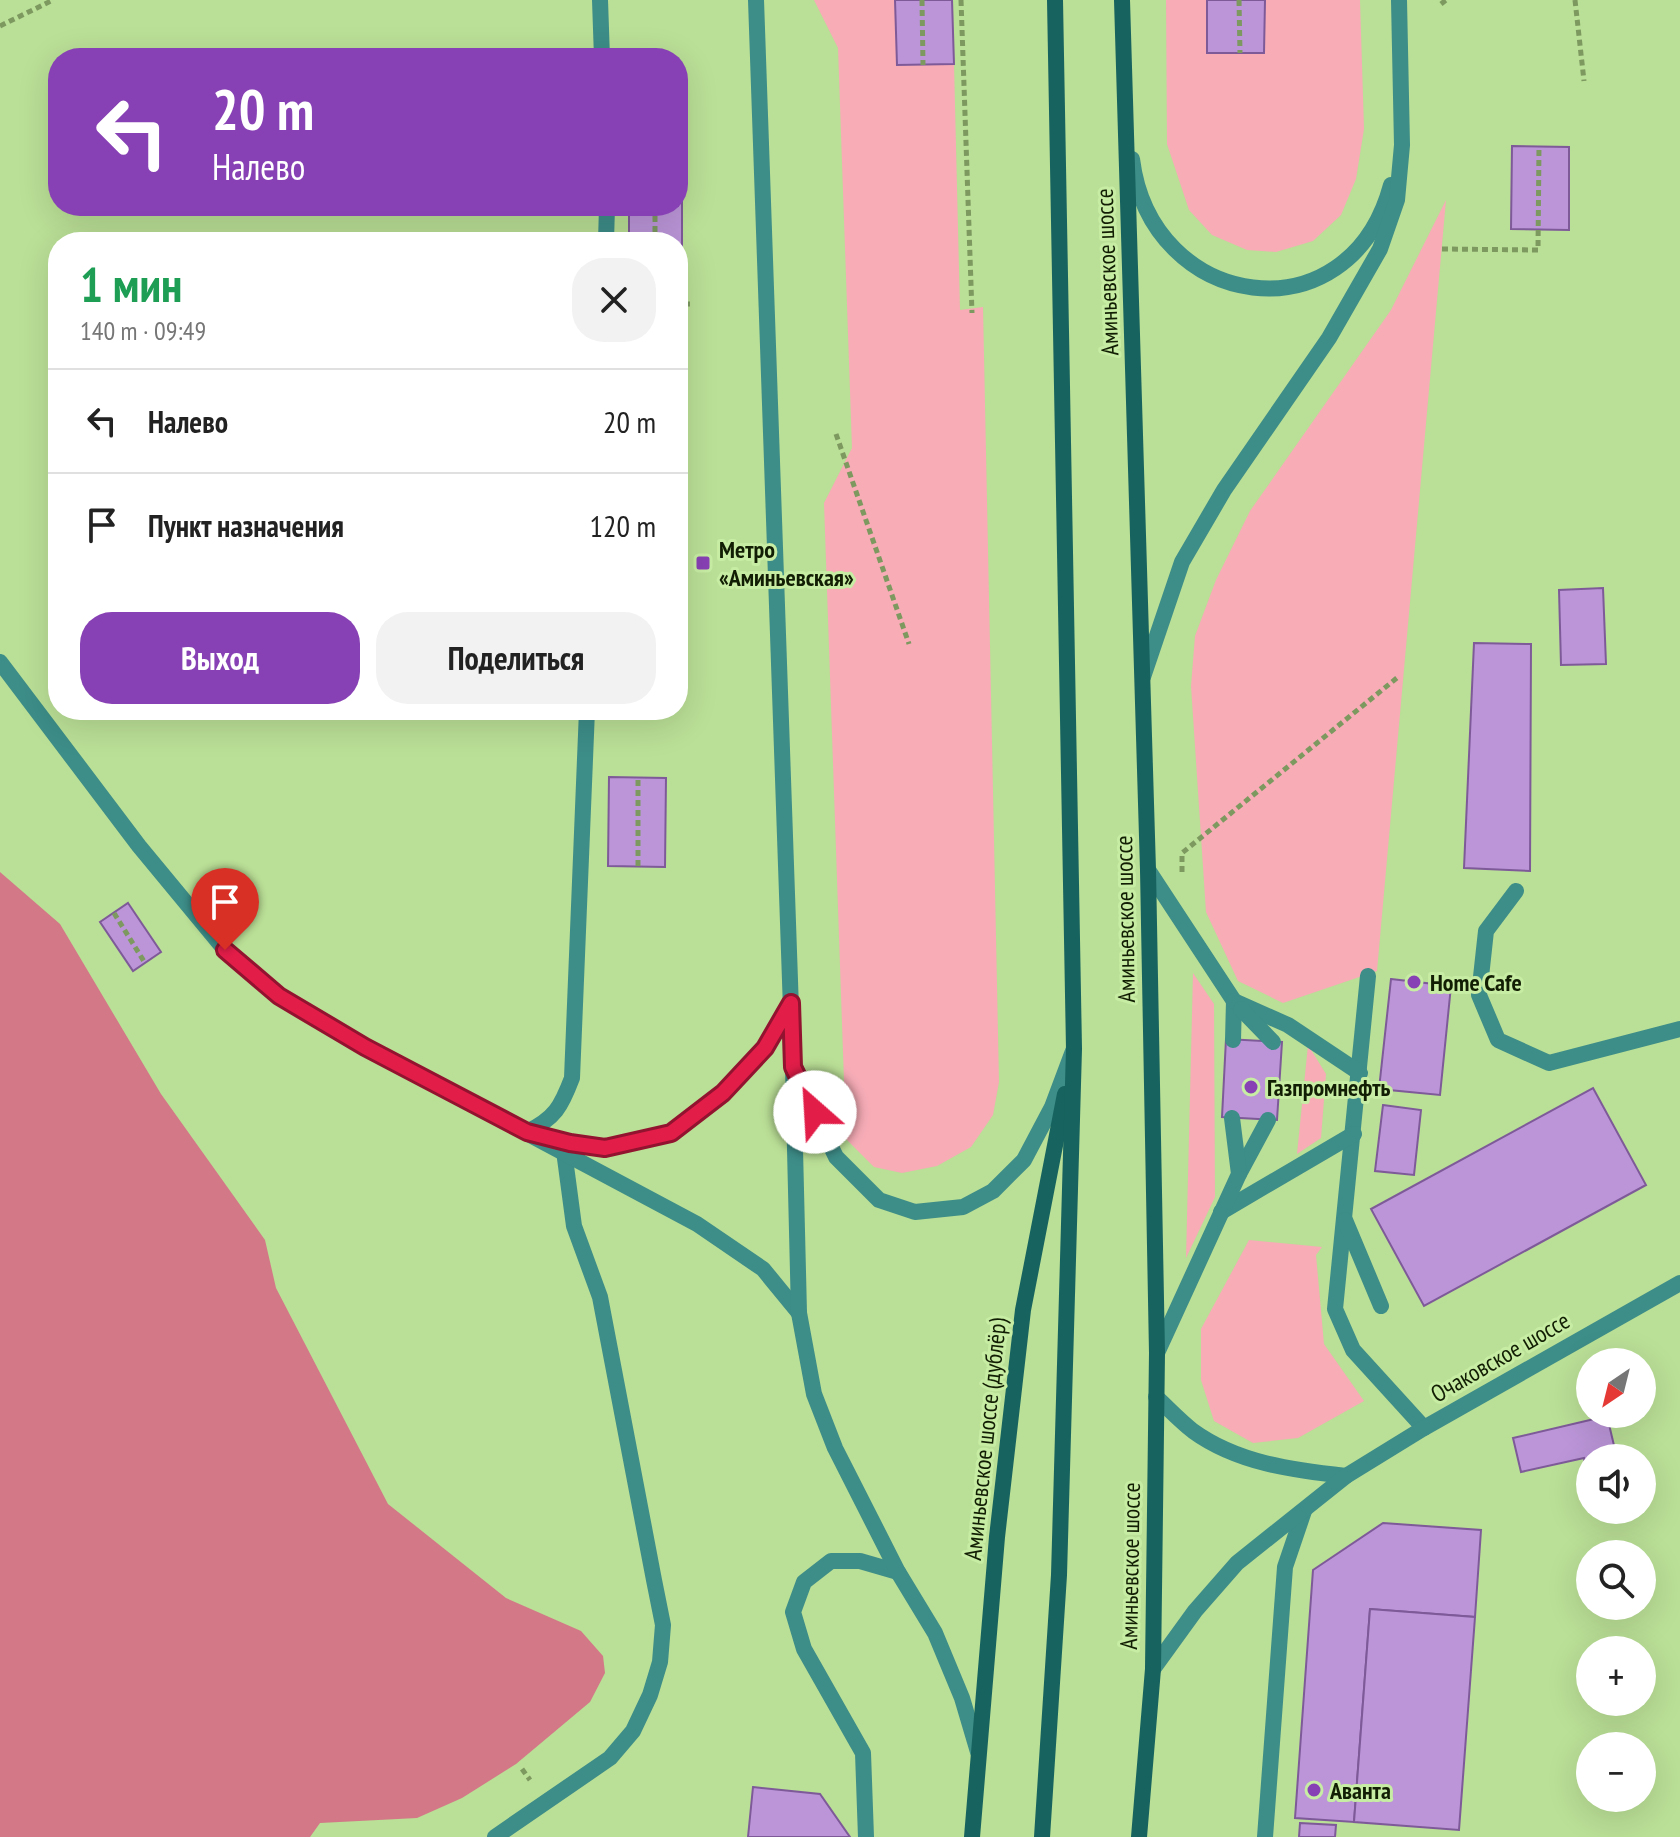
<!DOCTYPE html>
<html lang="ru">
<head>
<meta charset="utf-8">
<style>
	body { margin:0; font-family:"PT Sans Narrow",sans-serif; background:#f2f2f2; color:#222; height:100vh; display:flex; flex-direction:column; font-size:30px; white-space:nowrap }
	* { box-sizing:border-box; margin:0 }
	p { font-size:26px; color:#767676 }
	.icon { flex:none; width:44px; height:44px; fill:none; stroke:currentColor; stroke-width:2; stroke-linecap:round; stroke-linejoin:round }
	.map { position:relative; flex:1; overflow:hidden }
	.side { position:absolute; left:48px; top:232px; width:640px; height:488px; display:flex; flex-direction:column; background:#fff; border-radius:32px; box-shadow:0 8px 32px #0002 }
	.side>* { flex:none }
	.top-card { position:absolute; left:48px; top:48px; width:640px; height:168px; border-radius:32px; box-shadow:0 8px 32px #0002; background:#8841b4; color:#fff; overflow:hidden }
	.needle { width:52px; rotate:215deg }
	.tools { position:absolute; left:1576px; top:1348px; display:grid; gap:16px }
	.tools a { display:grid; place-items:center; width:80px; height:80px; border-radius:50%; background:#fff; box-shadow:0 8px 32px #0002; font-size:40px }
	.pin { position:absolute; display:grid; place-items:center; width:68px; height:68px; color:#fff; margin:-82px -34px; border-radius:50% 50% 50% 0; rotate:-45deg; box-shadow:0 0 8px #0007 }
	.pin .icon { rotate:45deg }
	.me { position:absolute; width:88px; margin:-44px; rotate:334deg; stroke-linejoin:round; filter:drop-shadow(0 0 6px #0008) }
	.turn { display:flex; align-items:center; gap:28px; height:168px; padding:0 32px; font-size:36px }
	.turn .icon { width:104px; height:104px; stroke-width:2.5 }
	.turn b { display:block; font-size:56px; line-height:68px }
	.round { display:grid; place-items:center; flex:none; width:84px; height:84px; border-radius:32px; background:#f2f2f2 }
	.headline { display:flex; align-items:center; justify-content:space-between; height:136px; padding:0 32px }
	h1 { font-size:48px; font-weight:600; line-height:60px; color:#1e9e55 }
	.cta { display:flex; gap:16px; margin-top:auto; padding:16px 32px }
	.cta a { flex:1; height:92px; border-radius:32px; background:#8841b4; color:#fff; font-size:32px; font-weight:600; line-height:92px; text-align:center }
	.cta a+a { background:#f2f2f2; color:#222 }
	ul { padding:0; list-style:none }
	li { display:flex; align-items:center; gap:24px; height:104px; padding:0 32px; border-top:2px solid #e0e0e0 }
	li div { flex:1 }
	li b { display:block; font-size:30px }
	li em { font-style:normal }
	.map>svg:first-child { display:block }
</style>
</head>
<body>
<div class="map">
<svg width="1680" height="1837" viewBox="0 0 1680 1837">
	<rect width="100%" height="100%" fill="#badf96"/>
	<g fill="#f7acb6">
		<polygon points="814,0 895,0 897,65 954,64 960,310 983,307 999,1082 993,1115 971,1147 937,1166 902,1173 874,1167 846,1139 824,503 852,448 838,48"/>
		<polygon points="1166,0 1360,0 1364,129 1356,179 1341,215 1313,241 1276,252 1247,250 1212,235 1189,210 1167,144"/>
		<polygon points="1446,200 1377,971 1283,1003 1238,981 1206,912 1191,686 1195,636 1216,580 1250,511 1391,310"/>
		<polygon points="1193,973 1214,1004 1215,1197 1186,1258"/>
		<polygon points="1308,1045 1326,1074 1321,1138 1297,1154"/>
		<polygon points="1249,1240 1322,1247 1316,1255 1324,1344 1364,1401 1298,1438 1253,1443 1214,1421 1201,1380 1201,1329"/>
	</g>
	<polygon fill="#d27887" points="0,872 60,924 161,1094 265,1240 276,1288 388,1504 506,1598 581,1631 603,1656 605,1673 590,1702 516,1764 462,1798 417,1818 320,1823 310,1837 0,1837"/>
	<g fill="#bb95d8" stroke="#7e5a99" stroke-width="2">
		<polygon points="895,0 952,0 954,64 897,65"/>
		<polygon points="1207,0 1265,0 1264,53 1207,53"/>
		<polygon points="1512,146 1569,147 1569,230 1511,229"/>
		<polygon points="678,196 682,196 682,283 678,283 678,242 629,242 629,206 678,206"/>
		<polygon points="1603,588 1606,664 1561,665 1559,590"/>
		<polygon points="1474,643 1531,644 1530,871 1464,868"/>
		<polygon points="609,777 666,778 665,867 608,866"/>
		<polygon points="128,903 161,952 133,971 100,922"/>
		<polygon points="1391,979 1451,986 1440,1095 1379,1089"/>
		<polygon points="1226,1039 1282,1042 1277,1120 1222,1117"/>
		<polygon points="1593,1088 1646,1185 1424,1306 1371,1209"/>
		<polygon points="1383,1105 1421,1110 1414,1175 1375,1171"/>
		<polygon points="1607,1416 1617,1458 1590,1458 1590,1471 1586,1472 1584,1458 1521,1472 1513,1438"/>
		<polygon points="1383,1523 1481,1530 1475,1617 1370,1609 1354,1822 1295,1818 1313,1570"/>
		<polygon points="1370,1609 1475,1617 1459,1830 1354,1822"/>
		<polygon points="753,1787 820,1794 850,1837 748,1837"/>
		<polygon points="1300,1823 1336,1825 1335,1837 1299,1837"/>
	</g>
	<g fill="none" stroke-linecap="round" stroke-linejoin="round">
		<g stroke="#7d9960" stroke-width="5" stroke-dasharray="6 4" stroke-linecap="butt">
			<polyline points="922,0 923,65"/>
			<polyline points="961,0 972,313"/>
			<polyline points="1239,0 1240,53"/>
			<polyline points="1575,0 1584,81"/>
			<polyline points="1441,4 1446,0"/>
			<polyline points="0,26 53,0"/>
			<polyline points="655,206 655,242"/>
			<polyline points="1442,249 1538,250 1539,146"/>
			<polyline points="678,304 690,304"/>
			<polyline points="836,434 909,644"/>
			<polyline points="638,866 638,777"/>
			<polyline points="1182,872 1182,853 1398,677"/>
			<polyline points="114,913 145,963"/>
			<polyline points="522,1769 530,1780"/>
		</g>
		<g stroke="#3d8d88" stroke-width="16">
			<polyline points="600,0 602,58"/>
			<polyline points="606,242 607,206"/>
			<polyline points="1148,870 1234,1001 1233,1040"/>
			<polyline points="1516,891 1486,931 1479,995 1498,1040 1549,1063 1680,1029"/>
			<polyline points="1368,976 1335,1309 1353,1350 1424,1428"/>
			<polyline points="1234,1001 1288,1025 1360,1073"/>
			<polyline points="1241,1009 1273,1042"/>
			<path d="M527,1132C555,1118 561,1107 572,1078L587,710"/>
			<polyline points="1239,1174 1268,1120"/>
			<polyline points="1221,1212 1354,1134"/>
			<polyline points="1345,1220 1381,1306"/>
			<polyline points="1157,1353 1239,1174 1232,1118"/>
			<polyline points="495,1837 610,1758 633,1731 650,1695 660,1662 663,1625 654,1580 600,1297 574,1226 564,1151"/>
			<polyline points="866,1837 863,1753 804,1649 793,1612 804,1582 831,1561 860,1561 898,1572"/>
			<polyline points="1265,1837 1285,1567 1304,1511"/>
		</g>
		<g stroke="#3d8d88" stroke-width="16">
			<polyline points="0,662 139,846 225,950 279,996 365,1047 697,1224 763,1269 799,1313"/>
			<polyline points="551,1138 605,1148 671,1133 723,1093 765,1048 791,1003"/>
		</g>
		<g stroke="#3d8d88" stroke-width="16">
			<polyline points="756,0 793,1067 799,1313 814,1394 835,1448 898,1572 935,1633 962,1698 978,1752"/>
			<path d="M1132,159C1151,311 1349,341 1391,185"/>
			<polyline points="1143,677 1182,562 1224,490 1329,338 1380,249 1397,200 1402,145 1399,0"/>
			<polyline points="796,1074 836,1157 879,1200 915,1212 963,1207 993,1191 1024,1160 1052,1107 1073,1051"/>
			<path d="M1156,1397C1168,1408 1180,1421 1193,1431C1237,1463 1292,1470 1346,1476"/>
			<polyline points="1153,1669 1195,1611 1237,1563 1346,1476 1424,1428 1680,1283"/>
		</g>
		<g stroke="#17635f" stroke-width="16">
			<polyline points="1122,0 1148,870 1157,1353 1153,1669 1139,1837"/>
			<polyline points="972,1837 997,1537 1023,1310 1065,1094"/>
			<polyline points="1042,1837 1059,1575 1074,1049 1055,0"/>
		</g>
	</g>
	<g fill="none" stroke-linecap="round" stroke-linejoin="round">
		<g stroke="#92132f" stroke-width="20">
			<polyline id="route" points="225,950 279,996 365,1047 527,1132 570,1143 605,1148 671,1133 723,1093 765,1048 791,1003 793,1067 815,1112"/>
		</g>
		<use href="#route" stroke="#e11d48" stroke-width="14"/>
	</g>
	<g fill="#8841b4" stroke="#c7eca3" stroke-width="3">
		<rect x="695" y="555" width="16" height="16" rx="4"/>
		<circle cx="1414" cy="982" r="8"/>
		<circle cx="1251" cy="1087" r="8"/>
		<circle cx="1314" cy="1790" r="8"/>
	</g>
	<g text-anchor="middle" dominant-baseline="central" stroke-width="6" stroke-linejoin="round" paint-order="stroke">
		<g font-size="24" fill="#121e03" stroke="#c7eca3">
			<text transform="translate(1107 272) rotate(-92)">Аминьевское шоссе</text>
			<text transform="translate(1125 919) rotate(-91)">Аминьевское шоссе</text>
			<text transform="translate(1500 1357) rotate(-30)">Очаковское шоссе</text>
			<text transform="translate(985 1439) rotate(-84)">Аминьевское шоссе (дублёр)</text>
			<text transform="translate(1130 1566) rotate(-89)">Аминьевское шоссе</text>
		</g>
		<g font-size="24" font-weight="bold" fill="#121e03" stroke="#c7eca3" text-anchor="start">
			<text x="719" y="549">Метро<tspan x="719" dy="28">«Аминьевская»</tspan></text>
			<text x="1430" y="982">Home Cafe</text>
			<text x="1267" y="1087">Газпромнефть</text>
			<text x="1330" y="1790">Аванта</text>
		</g>
	</g>
</svg>
<div class="tools">
<a><svg class="needle" viewBox="-14 -14 28 28"><path d="M0-13l5 13h-10z" fill="#e53935"/><path d="M0 13l5-13h-10z" fill="#767676"/></svg></a>
<a><svg class="icon" aria-label="sound" viewBox="0 0 24 24"><path d="M4 9h4l5-4v14l-5-4H4zM17 9q2 3 0 6"/></svg></a>
<a><svg class="icon" aria-label="search" viewBox="0 0 24 24"><circle cx="10" cy="10" r="6"/><path d="M15 15l6 6"/></svg></a>
<a>+</a>
<a>−</a>
</div>
<div class="pin" style="left:225px;top:950px;background:#d93025"><svg class="icon" aria-label="arrive" viewBox="0 0 24 24"><path d="M6 21V4h12l-3 4 3 4H6"/></svg></div>
<svg class="me" style="left:815px;top:1112px" viewBox="-20 -20 40 40"><circle r="19" fill="#fff"/><path d="M0-13L10 11 0 6-10 11z" fill="#e11d48"/></svg>
<div class="top-card">
<div class="turn"><svg class="icon" aria-label="left" viewBox="0 0 24 24"><path d="M17 20v-9H6M10 6l-5 5 5 5"/></svg><div><b>20 m</b>Налево</div></div>
</div>
<section class="side">
<div class="headline"><div><h1>1 мин</h1><p>140 m · 09:49</p></div><a class="round"><svg class="icon" aria-label="close" viewBox="0 0 24 24"><path d="M6 6l12 12M18 6L6 18"/></svg></a></div>
<ul>
<li><svg class="icon" aria-label="left" viewBox="0 0 24 24"><path d="M17 20v-9H6M10 6l-5 5 5 5"/></svg><div><b>Налево</b></div><em>20 m</em></li>
<li><svg class="icon" aria-label="arrive" viewBox="0 0 24 24"><path d="M6 21V4h12l-3 4 3 4H6"/></svg><div><b>Пункт назначения</b></div><em>120 m</em></li>
</ul>
<div class="cta"><a>Выход</a><a>Поделиться</a></div>
</section>
</div>
</body>
</html>
